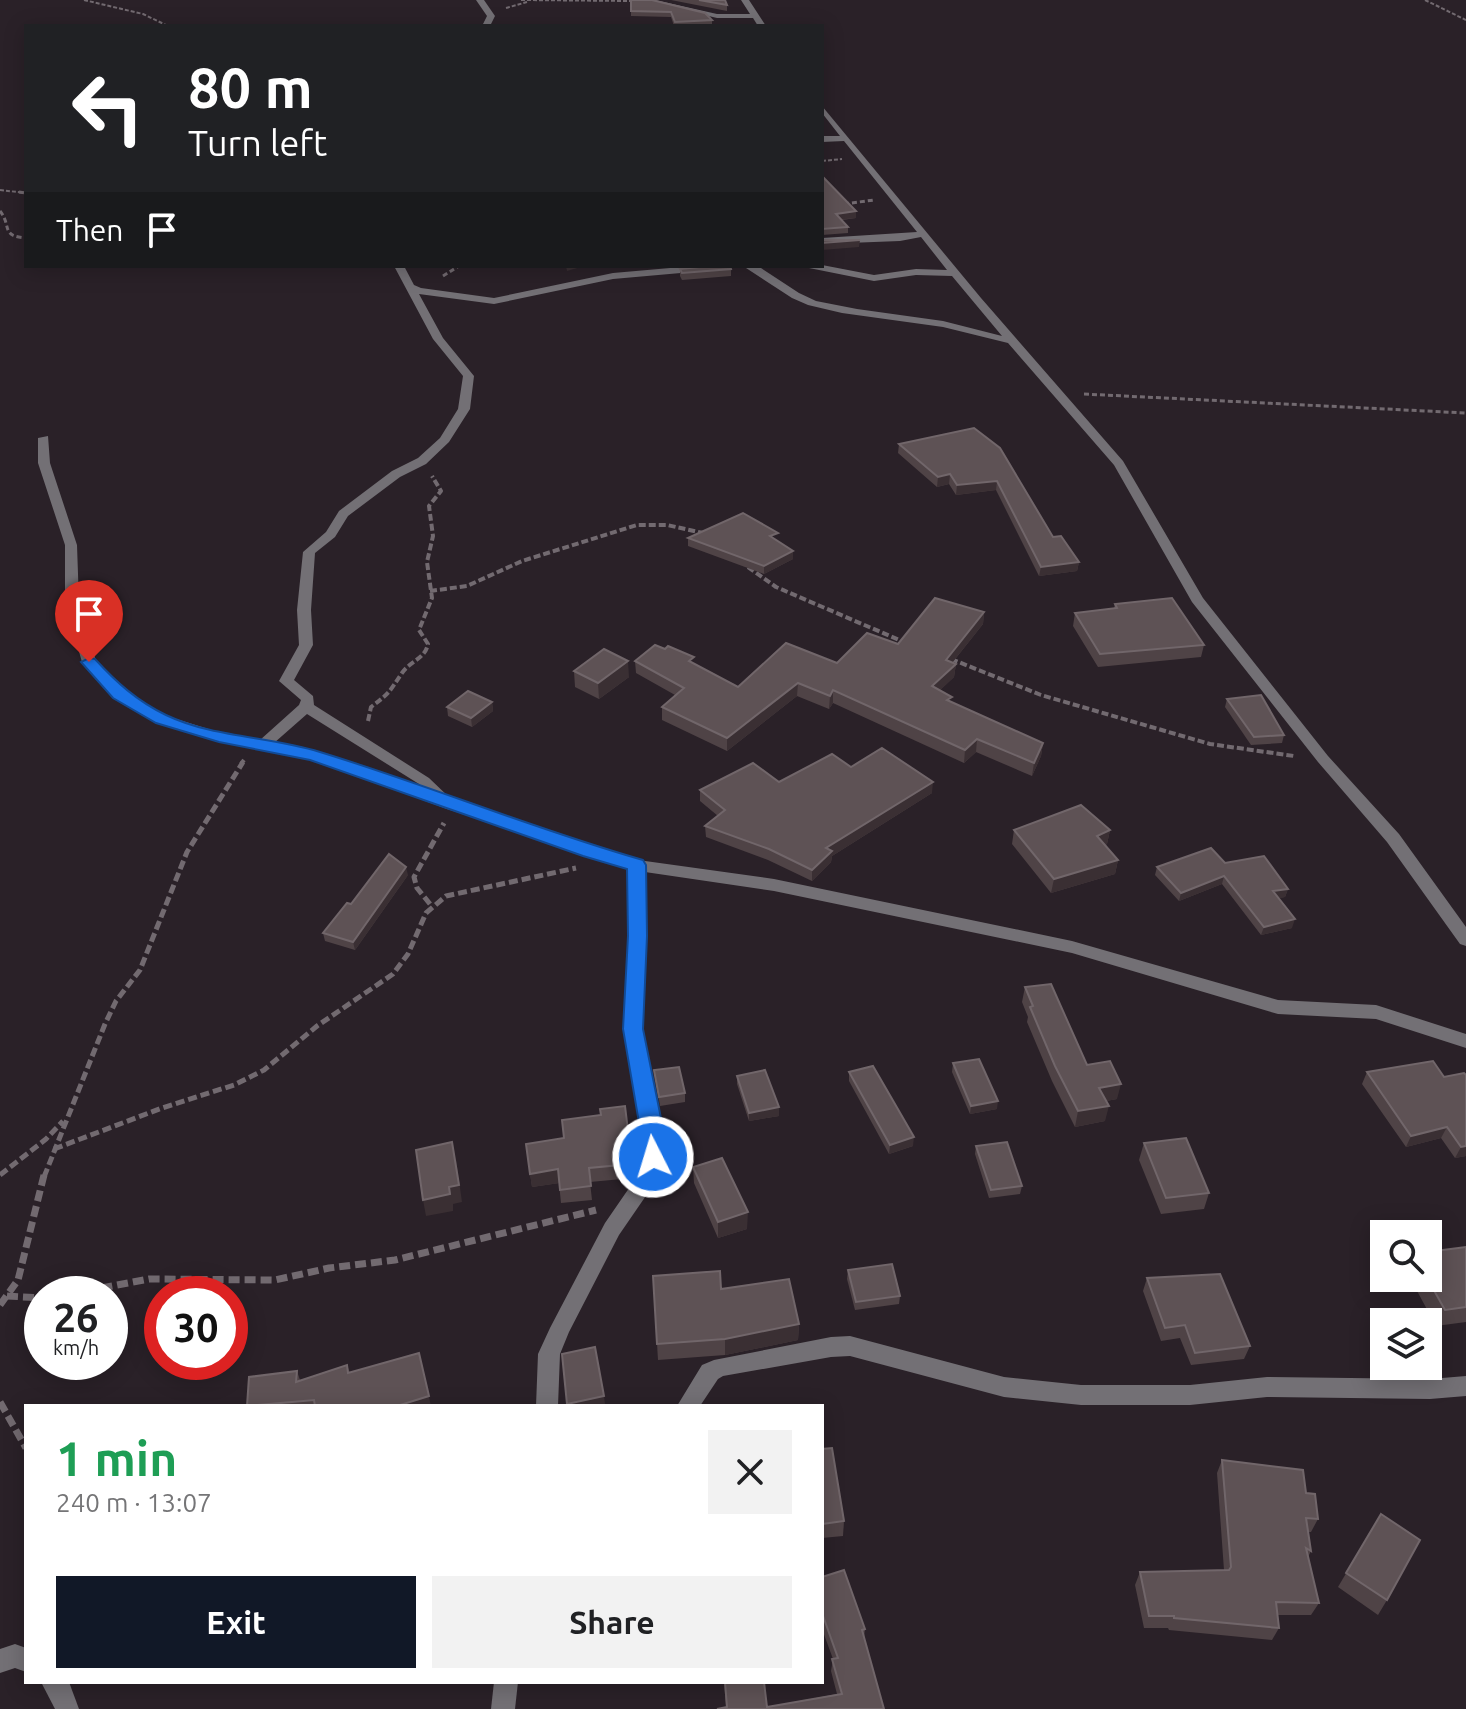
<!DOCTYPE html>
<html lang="en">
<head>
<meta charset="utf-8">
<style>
	body { margin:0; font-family:Ubuntu,sans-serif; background:#f2f2f2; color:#202124; height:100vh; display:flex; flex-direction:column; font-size:30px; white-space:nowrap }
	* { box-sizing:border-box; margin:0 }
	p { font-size:26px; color:#757577 }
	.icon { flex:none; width:44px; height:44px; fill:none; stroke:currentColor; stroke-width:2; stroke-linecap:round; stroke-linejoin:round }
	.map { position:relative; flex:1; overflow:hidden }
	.drawer { position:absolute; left:24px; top:1404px; width:800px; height:280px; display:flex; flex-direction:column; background:#fff; border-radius:0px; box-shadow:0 4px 20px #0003 }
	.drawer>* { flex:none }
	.hud { position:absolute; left:24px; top:24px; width:800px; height:244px; border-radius:0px; box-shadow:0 4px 20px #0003; background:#202124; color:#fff; overflow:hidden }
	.tools { position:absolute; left:1370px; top:1220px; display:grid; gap:16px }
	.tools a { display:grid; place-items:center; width:72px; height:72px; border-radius:0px; background:#fff; box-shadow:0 4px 20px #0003; font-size:40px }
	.speed { position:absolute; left:24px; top:1276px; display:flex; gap:16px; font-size:40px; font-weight:700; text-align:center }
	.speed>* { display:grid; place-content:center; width:104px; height:104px; border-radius:50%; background:#fff; box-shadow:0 4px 20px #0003; line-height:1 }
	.speed small { font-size:20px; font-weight:400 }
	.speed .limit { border:12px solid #d22; background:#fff; color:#111 }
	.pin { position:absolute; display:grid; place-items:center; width:68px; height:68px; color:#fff; margin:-82px -34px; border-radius:50% 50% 50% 0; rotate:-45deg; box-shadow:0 0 8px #0007 }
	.pin .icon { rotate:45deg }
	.me { position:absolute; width:88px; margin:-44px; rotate:355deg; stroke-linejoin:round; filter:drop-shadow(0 0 6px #0008) }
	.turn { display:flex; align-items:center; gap:28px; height:168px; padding:0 32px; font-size:36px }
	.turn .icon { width:104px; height:104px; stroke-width:2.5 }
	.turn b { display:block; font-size:56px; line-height:68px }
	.then { display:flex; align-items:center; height:76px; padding:0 32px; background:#0003; gap:16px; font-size:30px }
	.round { display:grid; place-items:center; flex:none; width:84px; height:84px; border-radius:0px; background:#f2f2f2 }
	.head { display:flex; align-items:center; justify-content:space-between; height:136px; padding:0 32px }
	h1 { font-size:48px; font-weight:700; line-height:60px; color:#1e9e55 }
	.primary-button { display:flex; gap:16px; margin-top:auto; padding:16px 32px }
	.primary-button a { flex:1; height:92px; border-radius:0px; background:#111827; color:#fff; font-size:32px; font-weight:700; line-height:92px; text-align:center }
	.primary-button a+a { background:#f2f2f2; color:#202124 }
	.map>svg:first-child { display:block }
</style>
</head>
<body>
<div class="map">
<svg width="1466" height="1709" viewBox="0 0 1466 1709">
	<rect width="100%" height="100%" fill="#2a2128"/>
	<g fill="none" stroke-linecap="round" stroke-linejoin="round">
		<g stroke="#726a70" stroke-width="2" stroke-dasharray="4 2" stroke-linecap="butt">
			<polyline points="84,0 143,14 168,26"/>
			<polyline points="521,0 630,1"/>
			<polyline points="1425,0 1466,20"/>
			<polyline points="506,8 527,2"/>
			<polyline points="822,161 842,159"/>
			<polyline points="0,190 26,193"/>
		</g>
		<g stroke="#726a70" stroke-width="3" stroke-dasharray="5 3" stroke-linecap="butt">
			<polyline points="19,192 26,193"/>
			<polyline points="844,204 874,200"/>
			<path d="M0,211C12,226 0,236 26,238"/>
			<polyline points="443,276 459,266"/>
			<polyline points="1084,394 1466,413"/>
		</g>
		<g stroke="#726a70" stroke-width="4" stroke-dasharray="7 3" stroke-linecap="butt">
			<polyline points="748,567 776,587 904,642"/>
			<polyline points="430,591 467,586 522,561 637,525 667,525 703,533"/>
			<polyline points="951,659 1041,695 1210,744 1294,756"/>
			<path d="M368,721L371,707C391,692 389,692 402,673C410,661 425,659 428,644L419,630L432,598L427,562L433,536L429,506L441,491L432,476"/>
			<polyline points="241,764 244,760"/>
		</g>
		<g stroke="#726a70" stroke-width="5" stroke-dasharray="9 4" stroke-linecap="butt">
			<polyline points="430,904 417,888 414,877 444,823"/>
			<polyline points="54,1149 162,1108 234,1085 264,1070 317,1026 393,974 408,954 426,913 446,896 576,868"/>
			<polyline points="0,1175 46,1139 63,1121"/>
			<polyline points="44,1177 105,1024 116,1001 140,970 187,852 243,762"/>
		</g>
		<g stroke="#726a70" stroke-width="7" stroke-dasharray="11 5" stroke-linecap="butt">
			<polyline points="70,1294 149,1279 275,1280 329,1268 395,1260 596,1210"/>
			<polyline points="7,1296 42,1298"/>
			<polyline points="0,1305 18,1280 44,1175"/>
			<polyline points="0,1402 26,1448"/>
		</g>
		<g fill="#737075" fill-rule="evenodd">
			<polygon points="476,0 484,0 495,16 490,26 482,26 487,16"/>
			<polygon points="642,0 655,0 717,14 750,14 741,0 749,0 766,26 758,26 753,18 717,18"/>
			<polygon points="822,106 981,298 1123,461 1203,598 1328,756 1399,834 1466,927 1466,946 1460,944 1387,842 1318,762 1192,602 1114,465 1008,343 943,327 842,313 808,305 792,298 746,268 744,266 761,268 799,293 816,301 857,309 943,321 1002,336 952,276 916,275 874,281 809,268 807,266 822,265 874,275 916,269 947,270 921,237 900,241 822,244 822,238 917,232 844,141 822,142 822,136 840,136 822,113"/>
			<path d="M394,266H404L414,285L421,288L494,298L613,273L693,266H731L726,269L613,279L494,304L419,294L443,338L474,376L470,409L449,442L426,464L400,477L348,516L335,537L315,553L311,610L313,645L294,680L313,696L314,705L429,778L452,800L638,860L774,879L1072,941L1278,1000L1376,1005L1466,1034V1048L1376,1019L1278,1014L1072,953L774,891L645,872L646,936L642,1029L661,1128L663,1157L652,1187L619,1235L569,1332L560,1354L558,1406H536L538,1354L550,1328L605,1223L636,1178L643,1157V1128L624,1029L630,936L629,868L447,809L311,759L219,742L157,722L114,698L82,662L65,603V545L38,463V438L48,436L50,463L77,545L79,603L96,661L124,692L167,716L221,733L260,740L299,705L301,700L279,681L299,645L297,610L303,552L326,532L339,511L392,471L418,458L440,438L458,409L463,376L433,339ZM307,714L419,784L424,789L319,752L274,743Z"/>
			<polygon points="850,1336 1004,1377 1081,1385 1190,1385 1267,1377 1430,1379 1466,1376 1466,1396 1430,1399 1267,1397 1190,1405 1081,1405 1004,1397 850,1356 831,1357 723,1376 718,1379 700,1406 677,1406 702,1365 714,1360 831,1337"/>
			<polygon points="15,1644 26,1648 26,1672 15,1668 0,1673 0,1649"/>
			<polygon points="41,1682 69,1682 79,1709 55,1709"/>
			<polygon points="494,1682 518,1682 515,1709 491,1709"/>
		</g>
	</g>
	<g fill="#4f4346">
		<polygon points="631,0 712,20 712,26 674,26 671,17 631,16"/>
		<polygon points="671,0 725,0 727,5 727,11"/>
		<polygon points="822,176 856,218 842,220 848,227 848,233 822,235"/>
		<polygon points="680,269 731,269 731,276 682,280 680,276"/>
		<polygon points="974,428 1053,537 1079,562 1077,571 1039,576 996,490 956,495 949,484 937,487 898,453 899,444"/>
		<polygon points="688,538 778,541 793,559 764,574 688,546"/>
		<polygon points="1115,604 1204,645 1201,657 1098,667 1073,626 1075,613 1114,608"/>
		<polygon points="984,612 983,624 952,663 956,664 954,677 940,690 951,702 1043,743 1041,756 1032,776 976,752 964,763 833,703 829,709 797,696 727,751 662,720 662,707 675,695 636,673 635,661 694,664 738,687 837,663 898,644"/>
		<polygon points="574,671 629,677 599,699 575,687"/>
		<polygon points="1227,699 1284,735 1282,743 1251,745 1225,707"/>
		<polygon points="492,702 493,711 472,727 448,716 447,707"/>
		<polygon points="851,767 932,793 832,856 831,862 812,881 768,860 706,837 705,826 718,816 700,801 700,790 779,782"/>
		<polygon points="1014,830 1110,830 1107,844 1105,845 1118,860 1115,874 1051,893 1012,844"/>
		<polygon points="1225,863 1288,889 1285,897 1278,898 1292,928 1261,935 1222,884 1179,901 1155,875 1157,867"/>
		<polygon points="408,875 355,950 325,941 323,933 351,904"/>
		<polygon points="1025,987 1087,1065 1117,1099 1106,1101 1105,1121 1075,1127 1052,1081 1027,1022 1028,1017 1022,1002"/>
		<polygon points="1433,1061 1466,1156 1455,1158 1441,1138 1406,1147 1362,1084 1367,1072"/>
		<polygon points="953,1063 997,1109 970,1114 952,1072"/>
		<polygon points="654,1070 685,1093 685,1102 660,1106"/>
		<polygon points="849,1072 913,1146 889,1154 849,1081"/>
		<polygon points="737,1076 779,1116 749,1121 737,1084"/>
		<polygon points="1144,1143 1209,1193 1204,1209 1161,1214 1139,1160"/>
		<polygon points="526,1144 631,1155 632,1169 621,1170 622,1179 590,1182 592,1200 561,1203 559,1183 532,1187"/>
		<polygon points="976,1146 1022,1186 1020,1194 989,1198 975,1154"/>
		<polygon points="693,1167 747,1229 718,1238 694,1183"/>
		<polygon points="1466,1247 1466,1322 1436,1326 1410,1278 1428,1278"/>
		<polygon points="848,1270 900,1296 899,1304 855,1310 847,1279"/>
		<polygon points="653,1276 721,1289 799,1324 798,1340 725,1355 658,1360"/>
		<polygon points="1147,1278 1250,1346 1244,1359 1191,1365 1180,1338 1161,1341 1143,1291"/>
		<polygon points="347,1365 350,1373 431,1406 247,1406 297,1371 300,1380"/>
		<polygon points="822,1449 844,1521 843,1536 822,1538"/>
		<polygon points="1222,1460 1306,1493 1318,1519 1311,1532 1308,1532 1311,1551 1308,1557 1319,1603 1311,1615 1277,1615 1279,1628 1272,1640 1169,1630 1168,1628 1144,1628 1135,1585 1140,1572 1224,1570 1217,1473"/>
		<polygon points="1381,1514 1387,1600 1378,1615 1338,1587"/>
		<polygon points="822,1577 865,1629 864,1638 884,1709 726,1707 724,1682 764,1682 767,1707 837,1694 831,1671 833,1659 822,1629"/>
	</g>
	<g fill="#3a2f33">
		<polygon points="856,211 856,218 836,220 836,214"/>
		<polygon points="860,240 859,247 822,250 822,243"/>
		<polygon points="566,266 584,266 567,271"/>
		<polygon points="950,474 949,484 937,487 938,477"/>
		<polygon points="997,481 996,490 956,495 957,485"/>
		<polygon points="793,551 793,559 764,574 764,566"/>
		<polygon points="1079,562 1077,571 1039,576 1041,567"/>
		<polygon points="984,612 983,624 944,673 946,660"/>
		<polygon points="628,661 629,677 599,699 598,683"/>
		<polygon points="956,664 954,677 931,699 932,686"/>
		<polygon points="798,683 797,696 727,751 727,738"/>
		<polygon points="833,690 833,703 829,709 830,696"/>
		<polygon points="492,702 493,711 472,727 471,718"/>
		<polygon points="977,739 976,752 964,763 965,750"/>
		<polygon points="1043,743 1041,756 1032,776 1034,763"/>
		<polygon points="933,782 932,793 832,856 831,862 812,881 812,870 826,848"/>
		<polygon points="1110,830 1107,844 1094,850 1097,836"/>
		<polygon points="1118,860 1115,874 1051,893 1054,879"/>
		<polygon points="406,867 408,875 355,950 353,942"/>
		<polygon points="1224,876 1222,884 1179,901 1181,893"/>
		<polygon points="1288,889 1285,897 1270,900 1273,891"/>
		<polygon points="1295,919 1292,928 1261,935 1264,927"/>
		<polygon points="1121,1084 1117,1099 1096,1103 1099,1088"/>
		<polygon points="998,1101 997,1109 970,1114 971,1106"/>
		<polygon points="1109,1106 1105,1121 1075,1127 1078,1111"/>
		<polygon points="779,1107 779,1116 749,1121 749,1113"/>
		<polygon points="1447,1127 1441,1138 1406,1147 1411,1136"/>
		<polygon points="914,1137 913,1146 889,1154 890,1145"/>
		<polygon points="1466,1146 1466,1156 1455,1158 1461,1147"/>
		<polygon points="456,1159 462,1202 453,1204 453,1211 426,1216 423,1200 449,1187"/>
		<polygon points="558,1169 560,1183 532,1187 530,1174"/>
		<polygon points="748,1212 747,1229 718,1238 718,1222"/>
		<polygon points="799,1324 798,1340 725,1355 725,1339"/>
		<polygon points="419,1353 431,1406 397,1406"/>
		<polygon points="98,1362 108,1362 107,1369 58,1378 53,1370"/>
		<polygon points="604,1396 605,1404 597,1406 568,1406 567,1404"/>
	</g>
	<g fill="#5e5255" stroke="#71666a" stroke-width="2">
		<polygon points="631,0 652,0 705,13 712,20 675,22 671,12 631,11"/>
		<polygon points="699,0 725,0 727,5"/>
		<polygon points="822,176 856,211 836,214 848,227 822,229"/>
		<polygon points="822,240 860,240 822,243"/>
		<polygon points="709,266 730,266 731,269 682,273 680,269"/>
		<polygon points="974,428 1000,448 1053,537 1061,536 1079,562 1041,567 997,481 957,485 950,474 938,477 899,444"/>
		<polygon points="743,513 778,533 770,536 793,551 764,566 688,538"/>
		<polygon points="935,598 984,612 946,660 956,664 932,686 952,697 947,700 1043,743 1034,763 977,739 965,750 833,690 830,696 798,683 727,738 662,707 684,688 635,661 655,645 665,649 668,646 694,657 689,661 738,687 786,643 837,663 867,633 898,644"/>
		<polygon points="1172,598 1204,645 1100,654 1075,613 1117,608 1115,604"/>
		<polygon points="604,649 628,661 598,683 574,671"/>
		<polygon points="468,691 492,702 471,718 447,707"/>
		<polygon points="1261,695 1284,735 1254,737 1227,699"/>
		<polygon points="882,748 933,782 826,848 832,851 812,870 769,849 705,826 725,810 700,790 753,763 779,782 832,754 851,767"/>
		<polygon points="1081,805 1110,830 1097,836 1118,860 1054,879 1014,830"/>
		<polygon points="1211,848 1225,863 1264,856 1288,889 1273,891 1295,919 1264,927 1224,876 1181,893 1157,867"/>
		<polygon points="389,854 406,867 353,942 323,933 347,903 351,904"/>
		<polygon points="1051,984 1087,1065 1110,1061 1121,1084 1099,1088 1109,1106 1078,1111 1055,1066 1030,1007 1033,1006 1025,987"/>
		<polygon points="979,1059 998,1101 971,1106 953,1063"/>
		<polygon points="1433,1061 1444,1077 1464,1073 1466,1075 1466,1146 1461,1147 1447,1127 1411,1136 1367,1072"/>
		<polygon points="873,1066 914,1137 890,1145 849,1072"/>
		<polygon points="679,1067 685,1093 659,1097 654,1070"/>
		<polygon points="765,1070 779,1107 749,1113 737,1076"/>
		<polygon points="625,1106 631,1155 619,1156 620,1165 589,1168 591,1186 560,1190 558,1169 530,1174 526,1144 564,1138 562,1120 601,1115 600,1109"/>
		<polygon points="1186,1138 1209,1193 1166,1198 1144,1143"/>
		<polygon points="452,1142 459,1185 449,1187 450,1194 423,1200 416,1150"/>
		<polygon points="1007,1142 1022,1186 991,1190 976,1146"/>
		<polygon points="722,1158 748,1212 718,1222 693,1167"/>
		<polygon points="1466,1247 1466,1307 1445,1310 1427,1278 1428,1252"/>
		<polygon points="892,1264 900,1296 856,1302 848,1270"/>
		<polygon points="720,1271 721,1289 789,1279 799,1324 725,1339 657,1344 653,1276"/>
		<polygon points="1220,1274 1250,1346 1195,1353 1185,1325 1165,1328 1147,1278"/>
		<polygon points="595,1347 604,1396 567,1404 562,1354"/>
		<polygon points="419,1353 429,1396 397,1406 315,1406 314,1400 247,1406 249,1377 297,1371 296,1382 347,1365 348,1373"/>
		<polygon points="54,1362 98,1362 53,1370"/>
		<polygon points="832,1448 844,1521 822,1524 822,1449"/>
		<polygon points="1222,1460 1303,1470 1306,1493 1315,1494 1318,1519 1306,1518 1311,1551 1306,1548 1319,1603 1276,1602 1279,1628 1174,1618 1174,1616 1149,1616 1140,1572 1229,1570 1231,1567"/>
		<polygon points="1381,1514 1420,1540 1387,1600 1346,1573"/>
		<polygon points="844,1570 865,1629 862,1630 884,1709 717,1709 727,1707 725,1682 764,1682 767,1707 842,1694 832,1659 838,1658 822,1613 822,1577"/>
	</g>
	<path fill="#1a73e8" stroke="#114b97" stroke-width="2" d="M89,658L95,659C116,682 137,701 166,715C214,738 269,736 320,752C428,785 534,829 643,860L646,865L647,936L643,1029L663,1128L664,1157L661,1164L653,1166L646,1164L623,1029L628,936L627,869L583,856L310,760L219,742L156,723L113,698L81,662Z"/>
</svg>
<div class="tools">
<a><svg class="icon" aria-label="search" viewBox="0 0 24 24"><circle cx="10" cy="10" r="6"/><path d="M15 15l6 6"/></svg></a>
<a><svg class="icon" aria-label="layers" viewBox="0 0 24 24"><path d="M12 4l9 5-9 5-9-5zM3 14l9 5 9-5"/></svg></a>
</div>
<div class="speed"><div>26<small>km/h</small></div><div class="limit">30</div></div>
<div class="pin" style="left:89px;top:662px;background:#d93025"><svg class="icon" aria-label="arrive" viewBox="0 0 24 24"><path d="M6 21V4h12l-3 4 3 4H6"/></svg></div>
<svg class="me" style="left:653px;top:1157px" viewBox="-20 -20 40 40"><circle r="17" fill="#1a73e8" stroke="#fff" stroke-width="3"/><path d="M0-11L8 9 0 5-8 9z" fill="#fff"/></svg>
<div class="hud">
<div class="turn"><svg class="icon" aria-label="left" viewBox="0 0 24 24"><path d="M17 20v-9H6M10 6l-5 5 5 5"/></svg><div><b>80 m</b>Turn left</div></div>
<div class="then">Then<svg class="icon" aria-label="arrive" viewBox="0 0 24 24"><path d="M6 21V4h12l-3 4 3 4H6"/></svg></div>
</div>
<section class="drawer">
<div class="head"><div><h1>1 min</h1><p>240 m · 13:07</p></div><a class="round"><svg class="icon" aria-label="close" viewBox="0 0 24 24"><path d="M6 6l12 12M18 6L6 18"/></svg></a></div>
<div class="primary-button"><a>Exit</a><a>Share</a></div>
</section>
</div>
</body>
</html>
